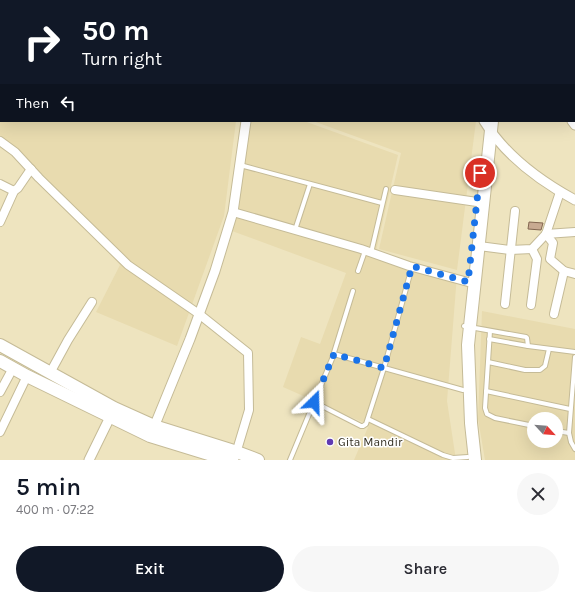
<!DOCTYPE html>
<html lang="en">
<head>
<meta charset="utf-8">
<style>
	body { margin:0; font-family:Karla,sans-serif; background:#f7f7f7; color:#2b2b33; height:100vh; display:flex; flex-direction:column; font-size:15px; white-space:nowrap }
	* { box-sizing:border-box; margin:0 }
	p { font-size:13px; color:#7c7c81 }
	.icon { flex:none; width:22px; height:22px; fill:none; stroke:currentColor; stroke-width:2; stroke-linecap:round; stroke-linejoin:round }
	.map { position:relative; height:460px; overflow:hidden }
	.details { display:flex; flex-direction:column; background:#fff; flex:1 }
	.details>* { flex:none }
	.hud { position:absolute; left:0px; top:0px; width:575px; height:122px; box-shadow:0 4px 16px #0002; background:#111827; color:#fff; overflow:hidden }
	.needle { width:26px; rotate:116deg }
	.controls { position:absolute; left:527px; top:412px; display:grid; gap:8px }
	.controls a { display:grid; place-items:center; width:36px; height:36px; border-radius:50%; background:#fff; box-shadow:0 4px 16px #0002; font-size:20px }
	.pin { position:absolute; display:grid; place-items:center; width:34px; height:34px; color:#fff; margin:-17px; border:2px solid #fff; border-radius:50%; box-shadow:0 1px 4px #0007 }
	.me { position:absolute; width:44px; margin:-22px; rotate:22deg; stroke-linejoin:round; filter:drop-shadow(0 0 3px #0008) }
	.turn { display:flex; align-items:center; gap:14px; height:84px; padding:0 16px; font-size:18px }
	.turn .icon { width:52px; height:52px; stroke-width:2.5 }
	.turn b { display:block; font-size:28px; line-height:34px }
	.then { display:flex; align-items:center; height:38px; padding:0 16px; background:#0003; gap:8px; font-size:15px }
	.round { display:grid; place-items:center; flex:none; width:42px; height:42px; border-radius:21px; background:#f7f7f7 }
	.head { display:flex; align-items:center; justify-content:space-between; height:68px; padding:0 16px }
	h1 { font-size:24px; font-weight:600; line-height:30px; color:#111827 }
	.primary-button { display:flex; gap:8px; margin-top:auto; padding:8px 16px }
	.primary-button a { flex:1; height:46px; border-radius:24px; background:#111827; color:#fff; font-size:16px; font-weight:600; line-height:46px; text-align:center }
	.primary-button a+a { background:#f7f7f7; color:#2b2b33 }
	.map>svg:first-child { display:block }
</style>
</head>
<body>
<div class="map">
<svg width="575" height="460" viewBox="0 0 575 460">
	<rect width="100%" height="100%" fill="#eee4bf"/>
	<g fill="#e8dbaf" fill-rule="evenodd">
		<polygon points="0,0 116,1 1,1 1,121 236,121 224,216 177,346 96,312 120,265 19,151 0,137"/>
		<polygon points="251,121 304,121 398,155 376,251 457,275 447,401 456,460 354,460 369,425 283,387 301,337 320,344 346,273 232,231"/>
		<polygon points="313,121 476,121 457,270 379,249 401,153"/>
		<path d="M482,311L575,329V460H485L478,419ZM534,419H556V441H534Z"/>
	</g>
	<polygon fill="#c8aa91" stroke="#826650" points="529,222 543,223 541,230 528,229"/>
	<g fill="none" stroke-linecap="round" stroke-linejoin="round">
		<g stroke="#c5bb97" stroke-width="6">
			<g id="service">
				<polyline points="240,165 382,203"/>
				<polyline points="295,230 310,184"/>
				<polyline points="371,253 386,189"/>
				<polyline points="358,271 365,251"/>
				<polyline points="464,326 526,337 527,338 528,346"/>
				<polyline points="490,331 485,408 487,414 495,418 534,426"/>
				<polyline points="489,339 528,346 575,352"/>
				<polyline points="334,354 463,390"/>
				<polyline points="575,357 569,433 571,442 575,449"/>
				<polyline points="488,362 525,370 540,370 545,366 549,349"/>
				<polyline points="486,391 570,409"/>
				<polyline points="314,402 361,426 363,426 366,424 384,368 412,267"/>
				<polyline points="368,419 443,455 453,458 468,457"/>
				<polyline points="556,431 569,433"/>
				<polyline points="290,460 332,359 353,291"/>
			</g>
		</g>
		<g stroke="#c5bb97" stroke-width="10">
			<g id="minor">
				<polyline points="574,95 575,94"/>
				<polyline points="0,141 15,152 39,178 128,265 199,314 248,353 249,410 234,460"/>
				<polyline points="0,184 14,191"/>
				<polyline points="395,190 477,202"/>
				<polyline points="233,212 361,249 409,266 468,282"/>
				<polyline points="0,222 14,191 18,188 31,169"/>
				<polyline points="546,234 553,243 550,259 564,271 575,274"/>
				<polyline points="546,234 575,232"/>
				<polyline points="479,246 510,250 532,249 546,234 560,192"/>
				<polyline points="505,304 515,211"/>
				<polyline points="531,305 537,259 532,249"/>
				<polyline points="554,314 564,271"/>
				<polyline points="50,373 68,340 92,302"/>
				<polyline points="0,392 13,368"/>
				<polyline points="0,432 27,376"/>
			</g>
		</g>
		<g stroke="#c5bb97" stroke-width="11">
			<g id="tertiary">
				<polyline points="372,0 373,1"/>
				<polyline points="262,1 262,0"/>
				<polyline points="570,1 571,0"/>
				<path d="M484,121C505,155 540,181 575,200"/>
				<polyline points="572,121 575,125"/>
				<polyline points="152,432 190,339 215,271 233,212 246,121"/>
				<polyline points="89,460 113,411"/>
			</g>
		</g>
		<g stroke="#c5bb97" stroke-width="14">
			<g id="primary">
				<polyline points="503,1 503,0"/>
				<polyline points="0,345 114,408 154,426 237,452 258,460"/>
				<polyline points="0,361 27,376 150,436 228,460"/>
				<polyline points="475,460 471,423 468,345 492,121"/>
			</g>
		</g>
		<use href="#service" stroke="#fff" stroke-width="4"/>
		<use href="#minor" stroke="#fff" stroke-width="8"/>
		<use href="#tertiary" stroke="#fff" stroke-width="9"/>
		<use href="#primary" stroke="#fff" stroke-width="12"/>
	</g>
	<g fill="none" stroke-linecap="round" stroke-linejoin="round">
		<polyline stroke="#1a73e8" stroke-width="7" stroke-dasharray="0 12.6" points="314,402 334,354 384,368 412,266 468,282 480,173"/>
	</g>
	<circle fill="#5f3ab2" stroke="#fff" stroke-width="1.5" cx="330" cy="442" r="4"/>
	<g text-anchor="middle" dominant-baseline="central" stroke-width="3" stroke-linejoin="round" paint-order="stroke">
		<g font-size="12" fill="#343022" stroke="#fff" text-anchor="start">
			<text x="338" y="442">Gita Mandir</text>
		</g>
	</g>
</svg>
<div class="controls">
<a><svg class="needle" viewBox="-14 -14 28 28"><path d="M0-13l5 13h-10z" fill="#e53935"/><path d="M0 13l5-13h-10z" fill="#7c7c81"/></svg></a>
</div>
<div class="pin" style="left:480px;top:173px;background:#d93025"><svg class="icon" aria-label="arrive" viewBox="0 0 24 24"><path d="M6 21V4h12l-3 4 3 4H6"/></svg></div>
<svg class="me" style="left:314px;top:402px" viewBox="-20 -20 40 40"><path d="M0-17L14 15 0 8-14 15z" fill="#1a73e8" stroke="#fff" stroke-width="4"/></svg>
<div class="hud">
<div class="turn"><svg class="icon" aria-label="right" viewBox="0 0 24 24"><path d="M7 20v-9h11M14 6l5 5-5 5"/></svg><div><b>50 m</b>Turn right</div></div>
<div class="then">Then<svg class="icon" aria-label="left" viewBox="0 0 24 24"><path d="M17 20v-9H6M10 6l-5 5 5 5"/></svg></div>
</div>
</div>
<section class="details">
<div class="head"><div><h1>5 min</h1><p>400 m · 07:22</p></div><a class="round"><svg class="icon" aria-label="close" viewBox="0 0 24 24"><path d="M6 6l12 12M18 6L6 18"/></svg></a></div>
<div class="primary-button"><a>Exit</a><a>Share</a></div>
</section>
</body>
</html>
